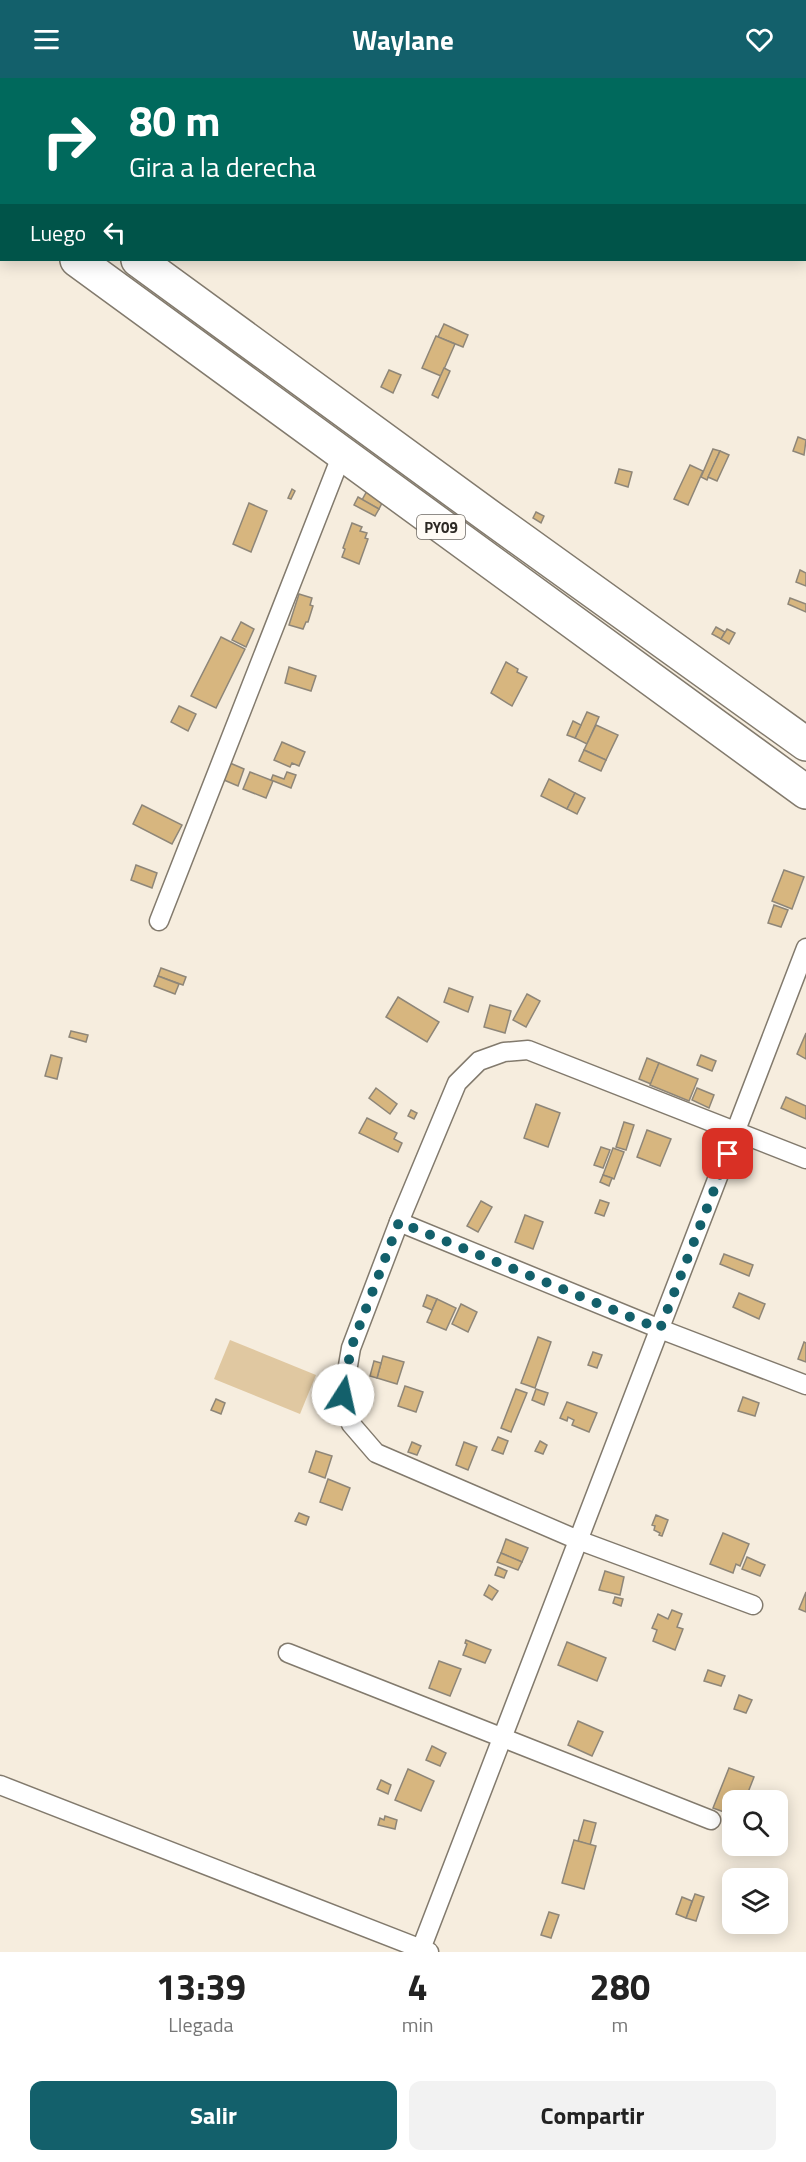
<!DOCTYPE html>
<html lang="es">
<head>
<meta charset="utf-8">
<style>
	body { margin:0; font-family:"Titillium Web",sans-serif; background:#f2f2f2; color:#222; height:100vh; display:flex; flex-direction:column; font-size:22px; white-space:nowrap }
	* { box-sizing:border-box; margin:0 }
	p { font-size:20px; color:#767676 }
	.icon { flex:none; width:33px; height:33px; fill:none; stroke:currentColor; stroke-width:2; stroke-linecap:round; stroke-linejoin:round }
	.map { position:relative; height:1874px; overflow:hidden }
	.side { display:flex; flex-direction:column; background:#fff; flex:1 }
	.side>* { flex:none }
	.banner { position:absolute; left:0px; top:0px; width:807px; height:183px; box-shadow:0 3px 15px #0003; background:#00695c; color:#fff; overflow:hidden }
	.controls { position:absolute; left:722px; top:1712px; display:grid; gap:12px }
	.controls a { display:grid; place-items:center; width:66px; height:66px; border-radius:12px; background:#fff; box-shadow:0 3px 15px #0003; font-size:30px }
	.pin { position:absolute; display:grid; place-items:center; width:51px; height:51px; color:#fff; margin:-26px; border-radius:12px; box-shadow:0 3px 9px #0006 }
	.me { position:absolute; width:66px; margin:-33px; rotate:10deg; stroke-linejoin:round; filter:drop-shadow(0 0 4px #0008) }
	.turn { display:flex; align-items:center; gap:21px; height:126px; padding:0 30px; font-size:27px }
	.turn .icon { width:78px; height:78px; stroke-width:2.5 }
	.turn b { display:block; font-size:42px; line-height:51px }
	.then { display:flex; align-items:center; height:57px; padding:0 30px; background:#0003; gap:12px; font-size:22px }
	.eta { display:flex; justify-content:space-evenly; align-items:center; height:102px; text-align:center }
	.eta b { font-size:36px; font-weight:700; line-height:42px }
	.action { display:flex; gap:12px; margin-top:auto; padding:12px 30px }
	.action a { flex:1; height:69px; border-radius:12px; background:#13606b; color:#fff; font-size:24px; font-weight:700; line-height:69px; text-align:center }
	.action a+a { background:#f2f2f2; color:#222 }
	header { display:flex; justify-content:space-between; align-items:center; height:78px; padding:0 30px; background:#13606b; color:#fff; font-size:27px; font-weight:700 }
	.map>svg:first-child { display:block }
</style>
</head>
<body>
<header><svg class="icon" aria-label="menu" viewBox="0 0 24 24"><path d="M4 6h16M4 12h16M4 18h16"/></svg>Waylane<svg class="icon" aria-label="heart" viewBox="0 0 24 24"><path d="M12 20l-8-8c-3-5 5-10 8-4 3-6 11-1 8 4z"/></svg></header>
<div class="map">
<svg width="806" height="1874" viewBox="0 0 806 1874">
	<rect width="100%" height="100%" fill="#f6edde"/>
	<polygon fill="#e0c8a1" points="230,1262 316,1297 300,1336 214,1301"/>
	<g fill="#d7b67f" stroke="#8e8678" stroke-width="1.5">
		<polygon points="444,246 468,257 463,269 438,259"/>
		<polygon points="436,258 455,266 441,298 422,290"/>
		<polygon points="444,290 450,293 438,320 432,317"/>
		<polygon points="389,292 401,297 393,315 381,309"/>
		<polygon points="798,359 806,362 804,377 793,373"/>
		<polygon points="713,371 720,373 707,402 701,399"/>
		<polygon points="720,373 729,377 717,403 708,399"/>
		<polygon points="690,387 703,393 688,427 674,421"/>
		<polygon points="619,391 632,394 628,409 615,405"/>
		<polygon points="292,411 295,413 291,421 288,420"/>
		<polygon points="368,411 384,421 379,431 362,422"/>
		<polygon points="358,419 379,431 375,438 354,427"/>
		<polygon points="249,425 267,433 251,474 233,466"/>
		<polygon points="536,434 544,438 541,445 533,440"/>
		<polygon points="352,445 362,449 360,453 367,455 365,460 368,461 359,486 342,479 345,471 343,470"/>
		<polygon points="800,492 806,495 806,508 796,504"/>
		<polygon points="299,516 312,520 310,527 313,528 308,544 306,544 303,551 289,547"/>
		<polygon points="790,520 806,526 806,534 788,526"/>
		<polygon points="241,544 254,551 246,569 232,562"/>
		<polygon points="716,549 725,554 721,561 712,556"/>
		<polygon points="727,551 735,555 729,566 721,561"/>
		<polygon points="221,559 245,571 216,630 191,618"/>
		<polygon points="506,584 518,591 517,594 527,599 512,628 491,615"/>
		<polygon points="289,589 316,598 311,613 285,605"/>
		<polygon points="179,628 196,636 188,653 171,644"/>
		<polygon points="587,634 599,639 587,666 575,660"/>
		<polygon points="573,643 581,647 575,660 567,657"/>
		<polygon points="596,647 618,657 606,682 584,672"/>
		<polygon points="282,664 305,674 299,688 292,685 290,689 274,682"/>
		<polygon points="584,672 606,682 601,693 579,683"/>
		<polygon points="230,685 244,691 238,708 224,702"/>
		<polygon points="250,694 273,703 266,720 243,711"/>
		<polygon points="287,694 296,697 291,710 271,702 273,697 284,701"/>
		<polygon points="549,701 575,715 567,731 541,718"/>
		<polygon points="575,715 585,720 577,736 567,731"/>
		<polygon points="142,727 182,747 172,766 133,746"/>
		<polygon points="136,787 157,795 152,810 131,802"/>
		<polygon points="784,792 804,799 792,831 772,823"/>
		<polygon points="774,827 788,832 781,849 768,845"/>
		<polygon points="161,890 186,899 183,907 158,898"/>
		<polygon points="158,898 179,906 175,916 154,908"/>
		<polygon points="449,910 473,919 468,934 444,924"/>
		<polygon points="527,916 540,923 526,949 513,942"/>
		<polygon points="398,919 439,944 427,964 386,939"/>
		<polygon points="490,927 511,933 505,955 484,949"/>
		<polygon points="71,953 88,957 86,964 69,959"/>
		<polygon points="806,955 806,981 797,976"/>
		<polygon points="51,977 62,980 57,1001 45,998"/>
		<polygon points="701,977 716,983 712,993 697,987"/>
		<polygon points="647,980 659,985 651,1006 639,1001"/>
		<polygon points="659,985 698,1001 689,1023 650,1007"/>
		<polygon points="376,1010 397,1026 390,1036 369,1020"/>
		<polygon points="697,1010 714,1017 709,1030 692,1022"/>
		<polygon points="786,1019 806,1028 806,1041 781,1030"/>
		<polygon points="536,1026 560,1035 548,1069 524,1060"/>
		<polygon points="411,1032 417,1035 414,1041 408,1038"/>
		<polygon points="367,1040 397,1055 394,1061 402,1065 398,1074 359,1055"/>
		<polygon points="624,1044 634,1047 626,1072 616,1069"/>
		<polygon points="647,1052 671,1061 660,1088 637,1079"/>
		<polygon points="601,1069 610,1072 603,1090 594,1087"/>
		<polygon points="613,1070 624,1074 614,1101 603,1097"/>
		<polygon points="603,1097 612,1100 609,1108 600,1104"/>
		<polygon points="600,1122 609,1125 604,1138 595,1135"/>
		<polygon points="481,1123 492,1129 478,1154 467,1148"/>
		<polygon points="525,1137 543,1144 533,1171 515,1164"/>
		<polygon points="724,1176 753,1187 749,1198 720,1186"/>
		<polygon points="739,1215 765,1226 759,1241 733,1229"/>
		<polygon points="427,1217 437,1221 432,1232 423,1228"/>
		<polygon points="437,1221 456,1230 446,1252 427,1244"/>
		<polygon points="461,1226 477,1234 468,1254 452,1246"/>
		<polygon points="538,1259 551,1264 535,1310 521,1305"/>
		<polygon points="804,1264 806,1265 806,1284 798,1281"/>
		<polygon points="593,1274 602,1277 597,1290 588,1287"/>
		<polygon points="383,1278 404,1284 397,1306 377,1300"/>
		<polygon points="374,1283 381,1285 377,1300 370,1298"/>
		<polygon points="405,1308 423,1314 416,1334 398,1328"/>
		<polygon points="516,1311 527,1315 511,1354 501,1350"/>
		<polygon points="536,1311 548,1315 544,1327 532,1322"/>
		<polygon points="743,1319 759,1325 755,1338 738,1333"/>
		<polygon points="216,1321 225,1325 221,1336 211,1332"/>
		<polygon points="567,1324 597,1335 589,1354 572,1347 574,1342 568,1339 567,1343 560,1340"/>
		<polygon points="498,1359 508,1363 503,1376 492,1372"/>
		<polygon points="540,1363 547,1367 543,1376 535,1373"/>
		<polygon points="412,1364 421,1368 417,1377 408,1374"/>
		<polygon points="464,1364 477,1369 468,1392 456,1387"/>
		<polygon points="316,1373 332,1378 325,1400 309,1394"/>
		<polygon points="328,1401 350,1410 342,1432 320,1424"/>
		<polygon points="299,1435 309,1439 306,1447 295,1443"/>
		<polygon points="656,1437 668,1442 662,1458 659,1457 660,1455 654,1452 655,1448 652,1447"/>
		<polygon points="723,1455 749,1466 740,1488 736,1486 733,1495 710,1486"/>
		<polygon points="506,1461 528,1470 522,1484 501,1475"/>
		<polygon points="501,1475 522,1484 518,1492 497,1484"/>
		<polygon points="747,1479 765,1487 760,1498 742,1491"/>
		<polygon points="498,1489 507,1493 504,1500 495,1497"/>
		<polygon points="605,1493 624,1499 620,1517 599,1512"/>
		<polygon points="489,1507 498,1513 492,1522 484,1517"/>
		<polygon points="806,1514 806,1534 799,1531"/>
		<polygon points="615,1519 623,1521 621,1528 613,1525"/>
		<polygon points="672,1532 682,1536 677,1549 683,1551 675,1572 653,1563 657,1552 652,1550 658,1536 668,1541"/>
		<polygon points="466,1562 491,1572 485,1585 463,1577 467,1566 465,1565"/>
		<polygon points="567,1564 606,1580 597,1603 558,1587"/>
		<polygon points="439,1583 461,1591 450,1618 429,1610"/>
		<polygon points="708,1592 725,1598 721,1608 704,1603"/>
		<polygon points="739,1617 752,1622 746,1635 734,1631"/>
		<polygon points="578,1643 603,1654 592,1678 568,1667"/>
		<polygon points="432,1668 446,1675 440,1688 426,1682"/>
		<polygon points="729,1690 754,1699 745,1722 732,1722 732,1737 713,1730"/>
		<polygon points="408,1691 434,1703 421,1733 395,1722"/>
		<polygon points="381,1702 391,1707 388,1716 377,1711"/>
		<polygon points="385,1738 397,1742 395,1751 378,1747 380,1740 384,1742"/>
		<polygon points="584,1742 596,1745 590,1767 578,1763"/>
		<polygon points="574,1762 596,1768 584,1811 562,1805"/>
		<polygon points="695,1816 704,1819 696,1843 686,1840"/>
		<polygon points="682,1819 692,1823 686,1840 676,1836"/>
		<polygon points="549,1834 559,1837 551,1860 541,1857"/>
	</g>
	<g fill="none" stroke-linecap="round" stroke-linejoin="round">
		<g stroke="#827a6d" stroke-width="21">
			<g id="street">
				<polyline points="159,843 342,376"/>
				<polyline points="399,1144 660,1251 806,1307"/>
				<polyline points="753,1527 578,1462 376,1375 351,1346 343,1317 351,1270 399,1144 457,1005 479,983 504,974 528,972 806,1081"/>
				<polyline points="288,1575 711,1742"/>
				<polyline points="0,1707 429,1874"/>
				<polyline points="421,1871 806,870"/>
			</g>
		</g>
		<g stroke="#827a6d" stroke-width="36">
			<g id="highway">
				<polyline points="0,80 2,81"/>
				<polyline points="0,125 2,126"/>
				<polyline points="77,182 806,714"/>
				<polyline points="138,182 490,439 806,666"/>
			</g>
		</g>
		<use href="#street" stroke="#fff" stroke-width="18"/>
		<use href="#highway" stroke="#fff" stroke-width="33"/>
	</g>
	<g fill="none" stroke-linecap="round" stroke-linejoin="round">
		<polyline stroke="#13606b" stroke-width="10" stroke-dasharray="0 18" points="343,1317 351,1270 399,1144 660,1251 728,1076"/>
	</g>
	<g text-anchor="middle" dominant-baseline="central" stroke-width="6" stroke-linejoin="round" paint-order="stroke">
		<rect fill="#fffbf5" stroke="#6c6863" stroke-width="1.5" x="417" y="437" width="48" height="24" rx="4.5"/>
		<g font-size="15" font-weight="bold" fill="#2d2924">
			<text x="441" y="449">PY09</text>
		</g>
	</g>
</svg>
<div class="controls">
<a><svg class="icon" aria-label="search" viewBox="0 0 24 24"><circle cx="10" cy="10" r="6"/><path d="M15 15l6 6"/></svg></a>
<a><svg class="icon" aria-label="layers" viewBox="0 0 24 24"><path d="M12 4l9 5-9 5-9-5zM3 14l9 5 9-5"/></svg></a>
</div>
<div class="pin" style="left:728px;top:1076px;background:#d93025"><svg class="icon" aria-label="arrive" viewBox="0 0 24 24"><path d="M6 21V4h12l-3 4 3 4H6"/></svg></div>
<svg class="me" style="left:343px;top:1317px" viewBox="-20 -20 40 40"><circle r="19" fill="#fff"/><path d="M0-13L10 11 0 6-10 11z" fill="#13606b"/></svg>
<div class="banner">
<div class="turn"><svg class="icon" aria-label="right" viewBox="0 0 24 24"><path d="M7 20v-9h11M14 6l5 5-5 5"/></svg><div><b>80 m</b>Gira a la derecha</div></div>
<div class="then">Luego<svg class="icon" aria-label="left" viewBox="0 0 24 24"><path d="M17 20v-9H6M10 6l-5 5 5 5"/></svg></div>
</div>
</div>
<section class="side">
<div class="eta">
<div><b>13:39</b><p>Llegada</p></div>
<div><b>4</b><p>min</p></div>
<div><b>280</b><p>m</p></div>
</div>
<div class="action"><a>Salir</a><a>Compartir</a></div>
</section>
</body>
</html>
